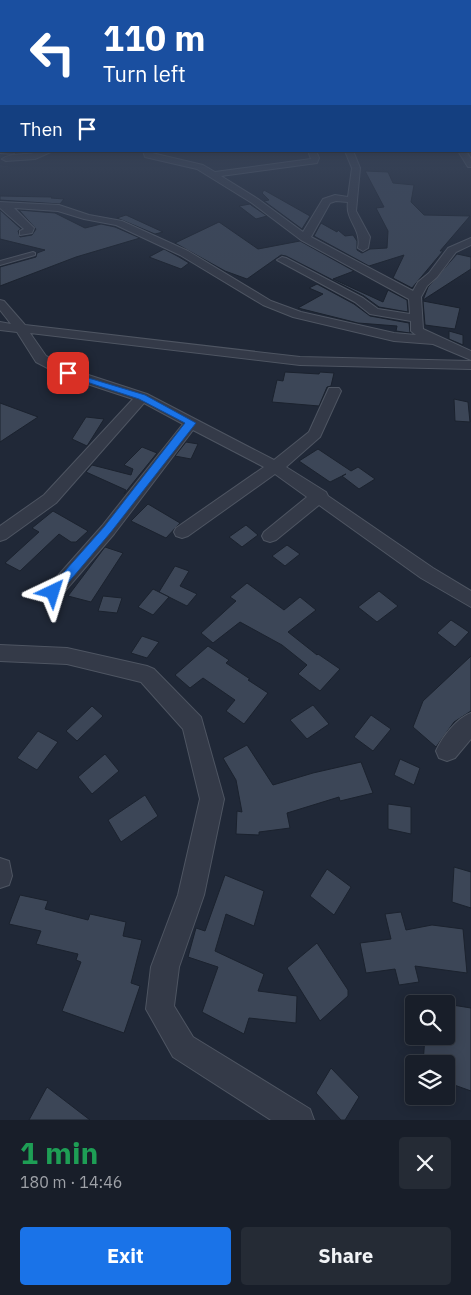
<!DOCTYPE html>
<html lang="en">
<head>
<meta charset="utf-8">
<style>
	body { margin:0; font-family:"IBM Plex Sans",sans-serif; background:#252b35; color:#f1f3f6; height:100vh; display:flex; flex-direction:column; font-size:19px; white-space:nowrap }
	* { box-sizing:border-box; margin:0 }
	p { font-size:16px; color:#9fa2a8 }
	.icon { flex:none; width:28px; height:28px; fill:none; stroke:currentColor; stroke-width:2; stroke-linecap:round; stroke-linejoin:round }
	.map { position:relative; height:1120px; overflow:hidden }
	.details { display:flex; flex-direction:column; background:#181e29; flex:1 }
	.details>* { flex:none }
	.banner { position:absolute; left:0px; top:0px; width:471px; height:152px; box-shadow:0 2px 12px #0003,0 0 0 1px #363c46; background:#1a4fa0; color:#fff; overflow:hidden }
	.fabs { position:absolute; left:405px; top:995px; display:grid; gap:10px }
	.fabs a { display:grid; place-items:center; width:50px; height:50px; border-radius:5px; background:#181e29; box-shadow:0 2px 12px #0003,0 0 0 1px #363c46; font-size:25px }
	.pin { position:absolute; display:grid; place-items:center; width:42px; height:42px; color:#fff; margin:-21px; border-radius:10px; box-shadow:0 2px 8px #0006 }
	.me { position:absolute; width:55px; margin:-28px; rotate:41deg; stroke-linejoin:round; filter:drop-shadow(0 0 4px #0008) }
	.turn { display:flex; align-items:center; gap:18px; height:105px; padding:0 20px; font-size:22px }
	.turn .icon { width:65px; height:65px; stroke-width:2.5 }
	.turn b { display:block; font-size:35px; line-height:42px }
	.then { display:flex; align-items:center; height:48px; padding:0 20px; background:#0003; gap:10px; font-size:19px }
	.round { display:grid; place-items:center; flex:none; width:52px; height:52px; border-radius:5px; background:#252b35 }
	.head { display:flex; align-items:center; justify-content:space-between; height:85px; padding:0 20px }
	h1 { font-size:30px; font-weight:800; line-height:38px; color:#1e9e55 }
	.button { display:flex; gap:10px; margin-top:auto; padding:10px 20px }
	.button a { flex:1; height:58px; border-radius:5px; background:#1a73e8; color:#fff; font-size:20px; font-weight:800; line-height:58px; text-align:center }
	.button a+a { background:#252b35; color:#f1f3f6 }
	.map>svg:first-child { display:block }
</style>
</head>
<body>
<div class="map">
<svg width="471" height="1120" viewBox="0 0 471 1120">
	<rect width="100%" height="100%" fill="#202837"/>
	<g fill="#3c4657" stroke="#1b222e">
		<polygon points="365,171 388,172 393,183 414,185 411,202 424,215 470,216 440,251 443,251 412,288 393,278 404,255 369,266 314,236 321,223 337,232 338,230 345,236 353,235 357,241 357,250 362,253 370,249 387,248 388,231 376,208 384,207"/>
		<polygon points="264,190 310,216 302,229 264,201 269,200 262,193"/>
		<polygon points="0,196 52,197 51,198 64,199 60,204 0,200"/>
		<polygon points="250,204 251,205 267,216 256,219 239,206"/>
		<polygon points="0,210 21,229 18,231 20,237 32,235 36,229 19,210 55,213 85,228 101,224 115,227 140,238 76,257 0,286 0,267 36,257 37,253 45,250 0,239"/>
		<polygon points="126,215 163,232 155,234 117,218"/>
		<polygon points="219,222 258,249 300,241 354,271 333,279 383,302 388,290 407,300 408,312 379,307 364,296 286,256 281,255 247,279 225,271 175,243"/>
		<polygon points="164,249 179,257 189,263 181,269 149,257"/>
		<polygon points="457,254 471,257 471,269 423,300 428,287"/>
		<polygon points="317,284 354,304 370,316 409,323 410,333 396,331 397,326 358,323 298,308 323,294 309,288"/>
		<polygon points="423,301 460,308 455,329 425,325"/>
		<polygon points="449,331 463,335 463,345 449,339"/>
		<polygon points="285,372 319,374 320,372 334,373 331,386 327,387 319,406 272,402 277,380 283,381"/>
		<polygon points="454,399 468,402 470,422 455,421"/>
		<polygon points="0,403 38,417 0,442"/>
		<polygon points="86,417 104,419 87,446 72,439"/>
		<polygon points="186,442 198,444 191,459 175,456"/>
		<polygon points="142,447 157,453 124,494 126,490 86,472 92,465 131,475 133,469 124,465"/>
		<polygon points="318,449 351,471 358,467 375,479 359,489 342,476 346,474 330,482 299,461"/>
		<polygon points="148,504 180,523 166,538 131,521"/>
		<polygon points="53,511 88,531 76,542 71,542 59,534 20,571 5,563 39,532 32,528"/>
		<polygon points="246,525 258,535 242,547 229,537"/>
		<polygon points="287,545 300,554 285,566 272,556"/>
		<polygon points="105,547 123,553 91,602 68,596"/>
		<polygon points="175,566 189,571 180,586 197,594 187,606 159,592"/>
		<polygon points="247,583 284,610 300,597 316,610 288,632 317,655 318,654 340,669 320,691 298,674 307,665 282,645 240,622 213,643 201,633 236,601 230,597"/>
		<polygon points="153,589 169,597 153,615 138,607"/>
		<polygon points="379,591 398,606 377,622 358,607"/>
		<polygon points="103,596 122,598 117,613 98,611"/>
		<polygon points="451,620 469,632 455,647 437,633"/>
		<polygon points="142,636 159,642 147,658 131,653"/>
		<polygon points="208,646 229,660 226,663 250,679 248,680 268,693 244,724 226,711 235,700 203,678 190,688 175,675"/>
		<polygon points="471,656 471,711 454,722 436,747 413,727 423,701"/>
		<polygon points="313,705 329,724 307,739 290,720"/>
		<polygon points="92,706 103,716 77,741 66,731"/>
		<polygon points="371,715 391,729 373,751 354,737"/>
		<polygon points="38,731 58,742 37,770 17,758"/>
		<polygon points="247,745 273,785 313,773 361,762 373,793 340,801 339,797 287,813 290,828 259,832 259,835 236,834 237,811 242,812 236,780 223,758"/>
		<polygon points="105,754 119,771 92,794 78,777"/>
		<polygon points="400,759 420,768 414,785 394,775"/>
		<polygon points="145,795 158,816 121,842 108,820"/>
		<polygon points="388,804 411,807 411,834 388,829"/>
		<polygon points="454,867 471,872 471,908 452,902"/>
		<polygon points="327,869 351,887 334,915 310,896"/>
		<polygon points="225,875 264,891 254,926 226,914 215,951 264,974 258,991 297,996 296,1023 249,1018 244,1034 202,1012 218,967 188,957 196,928 205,931"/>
		<polygon points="20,895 48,901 45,909 88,920 90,914 126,922 123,936 142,940 131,983 140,986 124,1033 62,1011 81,962 76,960 78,954 36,944 41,931 9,924"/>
		<polygon points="401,912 406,930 432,925 463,929 467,973 415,966 419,982 399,985 395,969 366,973 360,943 391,939 385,914"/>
		<polygon points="317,943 348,990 348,996 320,1021 287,968"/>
		<polygon points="446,1004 471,1008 471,1091 446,1082 446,1064 423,1064 425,1036 448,1036"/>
		<polygon points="331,1068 359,1097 345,1120 341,1120 316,1093"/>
		<polygon points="47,1087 90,1120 29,1120"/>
	</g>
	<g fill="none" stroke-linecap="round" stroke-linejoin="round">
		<g stroke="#4e5562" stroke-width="2">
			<g id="service">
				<polygon points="0,151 14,153 12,154 0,153"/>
				<polygon points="33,252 35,253 35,255 0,265 0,261"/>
			</g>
		</g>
		<g stroke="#4e5562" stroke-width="2">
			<g id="minor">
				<path d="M42,151H53L35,159L6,161L2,159C12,152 30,156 42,151Z"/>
				<path d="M143,151H151L152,153L203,165L215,172L311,159L308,151H316L319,158L317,163L221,176L258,199L303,232L323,199L335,195L348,197L352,168L345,151H353L360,168L356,211L370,237L368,248L363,251L358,248C362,228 345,221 348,202L336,201L330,203L311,237L413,291L418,282L429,273L448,248L471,238V245L456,252L437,277L427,286L421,297L423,329L471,351V360L433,344L394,341L293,317L263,305L180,255L116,225L84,219L58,211L14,208L34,228L32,233L20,235V231L24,229L0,208V202L59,205L89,215L122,221L188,251L271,301L301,312L394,333L416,335L411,331V321L370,314L355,302L277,260L282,257L286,258L363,298L378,309L410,314L409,299L301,240L252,203L197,169L145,157Z"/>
				<polygon points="458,151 466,151 471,159 471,167 468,167"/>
				<polygon points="0,300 4,301 25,325 300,357 471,361 471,369 300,365 30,333 46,356 73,370 147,394 274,460 309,432 329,388 339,388 341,391 320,437 286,467 326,492 328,496 433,568 471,591 471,607 421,578 319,505 276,540 270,542 264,540 262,536 264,532 307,497 275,474 188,536 182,538 176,536 174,532 176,528 264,467 193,430 114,534 59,598 53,600 47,598 44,593 47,588 102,526 183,424 144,403 56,503 6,539 0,541 0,526 44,495 133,399 63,376 36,362 17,332 0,330 0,322 11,324 0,310"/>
				<polygon points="0,645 67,648 147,666 154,669 201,717 224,799 204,895 179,967 174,1006 193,1037 310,1109 314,1120 271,1120 173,1057 146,1009 151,967 178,895 200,799 183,729 141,682 67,664 0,661"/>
				<path d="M471,713V739L455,758L447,761L439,758L436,751C442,737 457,718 471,713Z"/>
				<polygon points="0,858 9,861 12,876 9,885 0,888"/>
			</g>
		</g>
		<use href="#service" fill="#343a48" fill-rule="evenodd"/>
		<use href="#minor" fill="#343a48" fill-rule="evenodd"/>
	</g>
	<linearGradient id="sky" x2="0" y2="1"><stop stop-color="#12161e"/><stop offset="0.45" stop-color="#3c485e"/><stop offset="1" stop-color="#3c485e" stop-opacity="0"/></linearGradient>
	<rect width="471" height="286" fill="url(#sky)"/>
	<polygon fill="#1a73e8" stroke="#114b97" points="65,371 145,395 196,423 111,532 57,596 49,596 49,589 104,527 185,423 139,399 65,375"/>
</svg>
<div class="fabs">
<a><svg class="icon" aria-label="search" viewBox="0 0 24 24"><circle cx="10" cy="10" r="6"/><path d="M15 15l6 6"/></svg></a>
<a><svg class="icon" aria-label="layers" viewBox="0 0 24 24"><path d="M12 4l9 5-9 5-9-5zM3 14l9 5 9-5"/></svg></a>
</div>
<div class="pin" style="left:68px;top:373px;background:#d93025"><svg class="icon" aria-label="arrive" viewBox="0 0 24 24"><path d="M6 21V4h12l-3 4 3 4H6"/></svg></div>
<svg class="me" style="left:53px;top:592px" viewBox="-20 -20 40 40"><path d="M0-17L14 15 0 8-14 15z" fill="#1a73e8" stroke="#fff" stroke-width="4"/></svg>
<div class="banner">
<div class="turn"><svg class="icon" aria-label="left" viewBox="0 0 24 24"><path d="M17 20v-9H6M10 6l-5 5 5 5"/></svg><div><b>110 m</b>Turn left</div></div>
<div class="then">Then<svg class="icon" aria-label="arrive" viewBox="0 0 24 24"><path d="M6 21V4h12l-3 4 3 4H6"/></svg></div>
</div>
</div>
<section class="details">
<div class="head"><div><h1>1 min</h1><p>180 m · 14:46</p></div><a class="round"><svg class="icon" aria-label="close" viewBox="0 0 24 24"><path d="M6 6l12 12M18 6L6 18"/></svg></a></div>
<div class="button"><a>Exit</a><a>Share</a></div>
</section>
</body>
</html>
